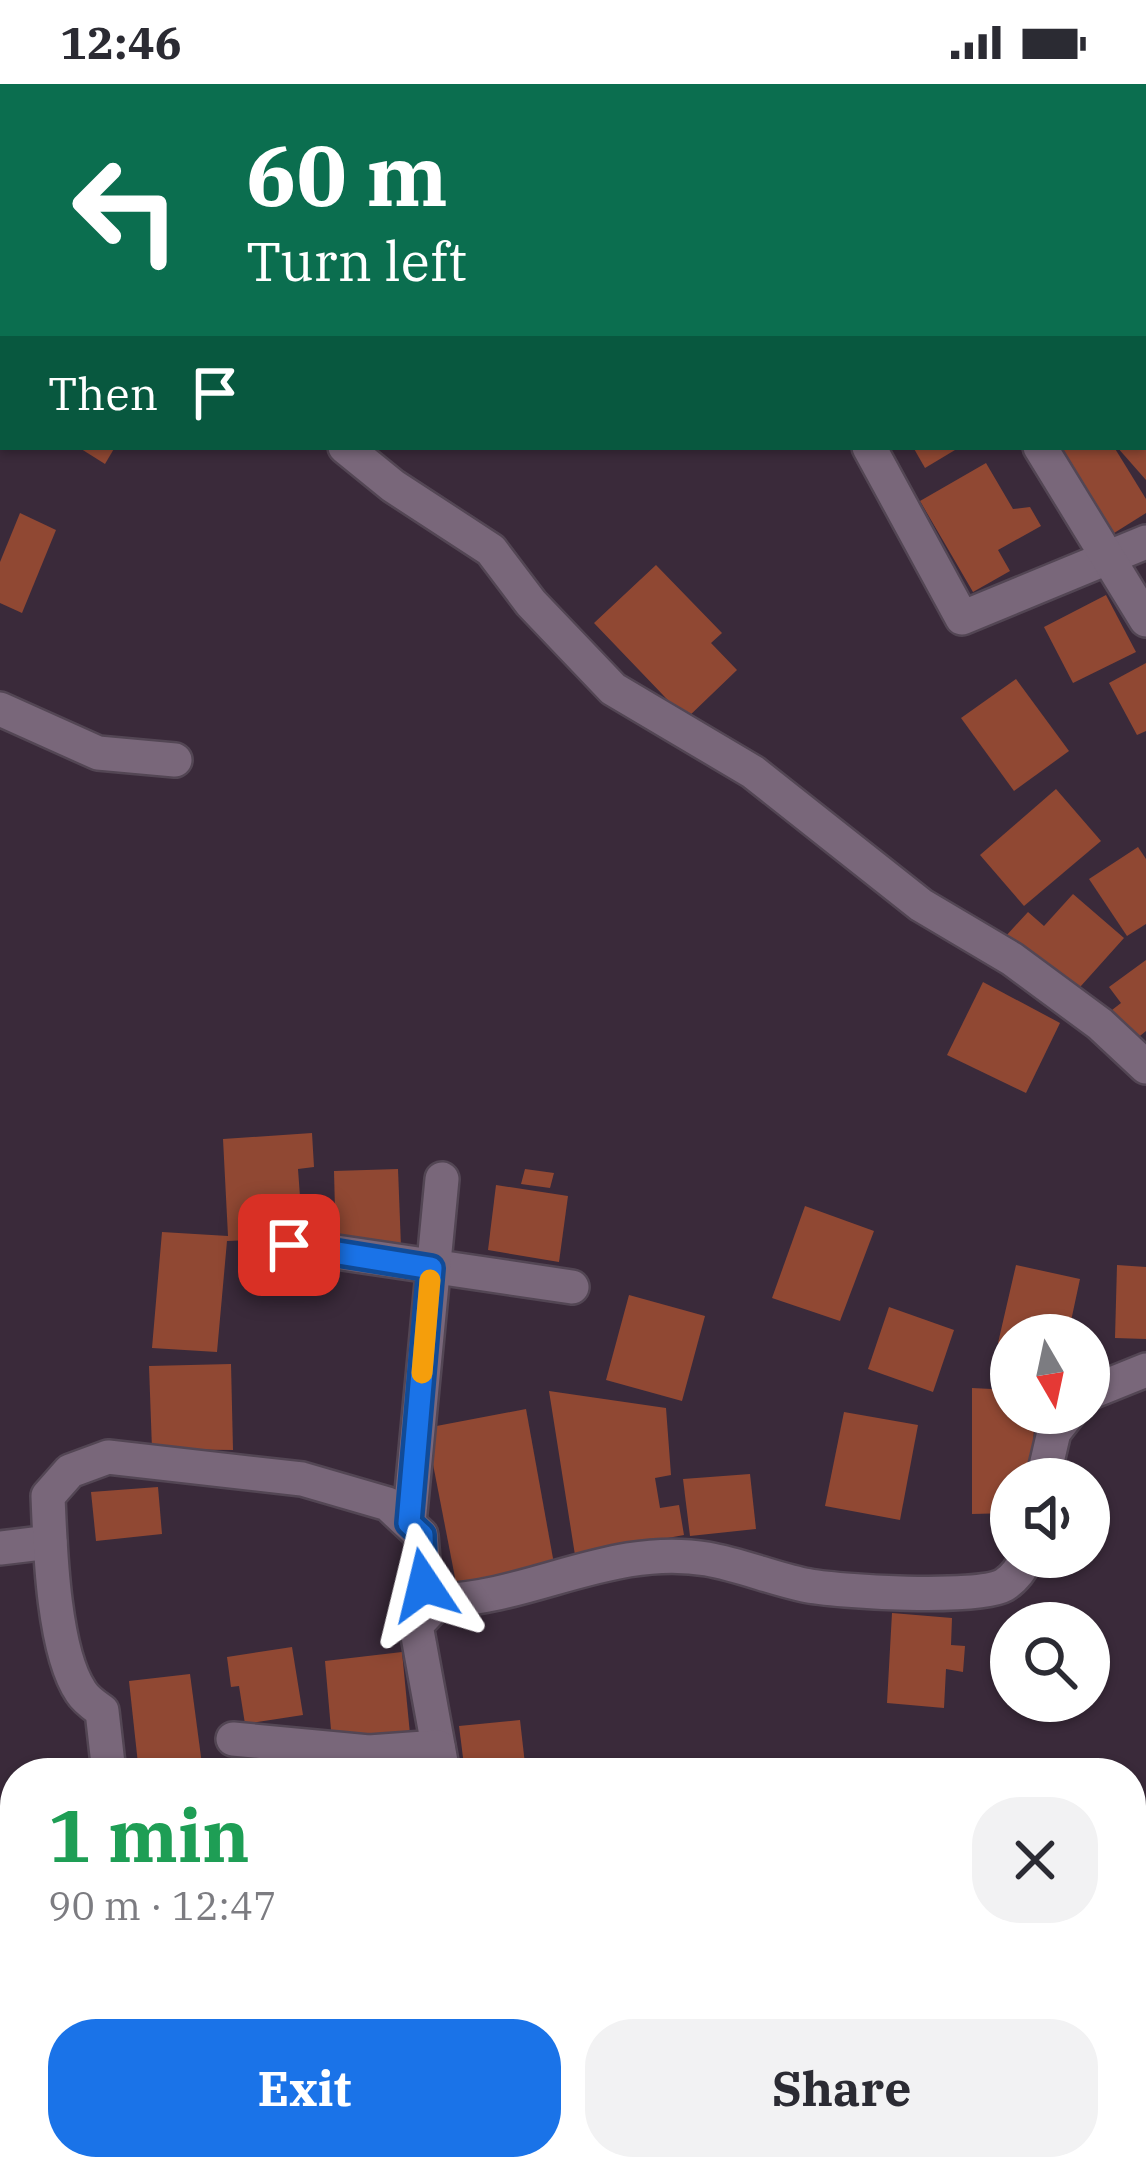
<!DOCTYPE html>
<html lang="en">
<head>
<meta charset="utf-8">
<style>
	body { margin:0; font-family:"IBM Plex Serif",serif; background:#f2f2f3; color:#2b2b33; height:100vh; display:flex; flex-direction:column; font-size:45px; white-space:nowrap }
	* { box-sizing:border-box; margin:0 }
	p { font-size:39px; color:#7c7c81 }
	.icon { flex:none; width:66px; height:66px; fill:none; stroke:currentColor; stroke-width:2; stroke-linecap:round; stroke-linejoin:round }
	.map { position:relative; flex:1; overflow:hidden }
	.side { position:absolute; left:0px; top:1674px; width:1146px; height:423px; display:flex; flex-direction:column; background:#fff; border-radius:48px 48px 0 0; box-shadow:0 3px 9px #0004 }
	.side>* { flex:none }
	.banner { position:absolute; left:0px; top:0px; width:1146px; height:366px; box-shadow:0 3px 9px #0004; background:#0b6e4f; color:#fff; overflow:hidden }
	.needle { width:78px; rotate:171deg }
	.controls { position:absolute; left:990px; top:1230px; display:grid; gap:24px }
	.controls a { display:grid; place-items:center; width:120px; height:120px; border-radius:50%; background:#fff; box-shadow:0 3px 9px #0004; font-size:60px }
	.pin { position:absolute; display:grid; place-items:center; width:102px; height:102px; color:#fff; margin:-51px; border-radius:24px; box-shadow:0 6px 18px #0006 }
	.me { position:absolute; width:132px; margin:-66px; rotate:350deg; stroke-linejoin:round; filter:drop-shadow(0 0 9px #0008) }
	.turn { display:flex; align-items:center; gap:42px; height:252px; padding:0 48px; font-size:54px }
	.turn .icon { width:156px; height:156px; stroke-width:2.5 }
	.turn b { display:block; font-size:84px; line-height:102px }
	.then { display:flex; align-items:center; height:114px; padding:0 48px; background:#0003; gap:24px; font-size:45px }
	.round { display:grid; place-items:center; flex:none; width:126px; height:126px; border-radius:48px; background:#f2f2f3 }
	.summary { display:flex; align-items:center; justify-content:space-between; height:204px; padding:0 48px }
	h1 { font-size:72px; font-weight:800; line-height:90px; color:#1e9e55 }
	.primary-button { display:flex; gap:24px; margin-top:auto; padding:24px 48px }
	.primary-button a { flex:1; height:138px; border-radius:48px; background:#1a73e8; color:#fff; font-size:48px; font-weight:800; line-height:138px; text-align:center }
	.primary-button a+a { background:#f2f2f3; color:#2b2b33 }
	.status { display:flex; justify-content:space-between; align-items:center; height:84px; padding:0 60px; background:#fff; direction:ltr }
	.status svg { height:33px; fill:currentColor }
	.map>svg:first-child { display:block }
</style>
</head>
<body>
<div class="status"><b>12:46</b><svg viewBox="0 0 49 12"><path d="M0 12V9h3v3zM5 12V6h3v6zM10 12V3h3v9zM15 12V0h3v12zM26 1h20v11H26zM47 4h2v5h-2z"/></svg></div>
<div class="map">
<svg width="1146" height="2096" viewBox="0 0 1146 2096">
	<rect width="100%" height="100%" fill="#3a2a3a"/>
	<g fill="#904833">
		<polygon points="78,363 115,363 105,380"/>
		<polygon points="913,363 960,363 925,384"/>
		<polygon points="1046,363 1114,363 1146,415 1146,429 1103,456"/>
		<polygon points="1117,363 1146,363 1146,396"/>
		<polygon points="986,379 1013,425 1030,423 1041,442 998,466 1010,487 973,508 920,417"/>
		<polygon points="20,429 56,446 22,529 0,519 0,478"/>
		<polygon points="656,481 722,549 711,559 737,586 686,635 594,539"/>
		<polygon points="1106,511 1136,568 1073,599 1044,543"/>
		<polygon points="1146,579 1146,647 1137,651 1109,599"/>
		<polygon points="1016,595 1069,667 1014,707 961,634"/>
		<polygon points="1056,705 1101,757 1024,822 980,771"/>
		<polygon points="1138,763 1146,775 1146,840 1127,852 1089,795"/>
		<polygon points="1073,810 1124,854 1072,912 1005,853 1028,828 1044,842"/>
		<polygon points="1146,876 1146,947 1135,956 1112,926 1121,919 1109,903"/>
		<polygon points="983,898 1060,939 1026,1009 947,971"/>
		<polygon points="312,1049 314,1083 298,1085 303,1154 227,1157 217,1268 152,1264 162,1148 228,1152 223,1055"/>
		<polygon points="398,1085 401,1163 336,1165 334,1087"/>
		<polygon points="525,1085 554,1089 550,1104 521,1100"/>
		<polygon points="496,1101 568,1112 559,1178 488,1166"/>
		<polygon points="805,1122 874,1147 840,1237 772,1214"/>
		<polygon points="1016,1181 1080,1195 1068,1251 1011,1251 1011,1262 998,1259"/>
		<polygon points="1117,1181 1146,1183 1146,1255 1115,1254"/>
		<polygon points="629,1211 705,1232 682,1317 606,1296"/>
		<polygon points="889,1223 954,1246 933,1308 868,1285"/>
		<polygon points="231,1280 233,1366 152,1365 149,1282"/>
		<polygon points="972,1304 1011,1306 1011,1329 1034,1329 1033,1395 1011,1395 1011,1429 972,1430"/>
		<polygon points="549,1307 666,1324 671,1391 655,1394 660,1424 679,1421 684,1451 575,1471"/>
		<polygon points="526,1325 556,1491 458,1509 426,1344"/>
		<polygon points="844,1328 918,1341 900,1436 825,1422"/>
		<polygon points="750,1390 756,1445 690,1452 683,1395"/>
		<polygon points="158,1403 162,1450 96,1457 91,1408"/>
		<polygon points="892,1529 952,1534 951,1561 965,1562 963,1588 946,1585 944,1624 887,1619"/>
		<polygon points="292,1563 303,1631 245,1640 239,1602 231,1603 227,1573"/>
		<polygon points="402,1568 410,1650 332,1657 325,1577"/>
		<polygon points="190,1590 203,1688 139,1689 129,1597"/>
		<polygon points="520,1636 526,1689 465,1689 459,1642"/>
		<polygon points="264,1670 327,1674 325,1689 263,1689"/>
		<polygon points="423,1682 425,1689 384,1689 384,1686"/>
		<polygon points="1131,1911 1146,1932 1146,1948 1131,1959"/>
		<polygon points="1131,2070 1146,2070 1146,2096 1065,2096 1064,2082 1131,2082"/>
		<polygon points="578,2082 692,2082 694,2096 580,2096"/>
		<polygon points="713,2082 828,2082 825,2096 710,2096"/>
		<polygon points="849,2082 950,2082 949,2096 848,2096"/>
	</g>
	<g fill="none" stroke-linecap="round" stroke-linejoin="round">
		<g stroke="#534654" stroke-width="38">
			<g id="street">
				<polyline points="677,3 677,0"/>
				<polyline points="0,104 3,106"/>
				<polyline points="1143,145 1146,145"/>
				<polyline points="345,363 393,402 491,466 531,519 613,605 753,688 921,821 1012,875 1100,940 1146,983"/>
				<polyline points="869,363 962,534 1146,458"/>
				<polyline points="1040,363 1146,536"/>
				<polyline points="0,625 98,669 175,676"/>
				<polyline points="289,1161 572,1203"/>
				<polyline points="1089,1309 1146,1286"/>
				<polyline points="1043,1395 1054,1348 1069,1329"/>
				<polyline points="409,1439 442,1095"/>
				<polyline points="0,1464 50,1458"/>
				<polyline points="439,1517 416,1541 443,1689"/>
				<polyline points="233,1655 369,1668 438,1663"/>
				<path d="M109,1689L102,1627C95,1622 86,1616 81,1608C53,1567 50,1462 48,1412L70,1387L108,1373L302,1395L388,1420L421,1451L425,1501L439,1517C532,1514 613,1459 707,1475C741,1481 771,1494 804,1501C837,1508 978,1516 1004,1501C1014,1495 1023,1483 1026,1473"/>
				<polyline points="1131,1878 1146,1887"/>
				<polyline points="554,2096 554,2094"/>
			</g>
		</g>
		<use href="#street" stroke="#79677a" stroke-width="33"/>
	</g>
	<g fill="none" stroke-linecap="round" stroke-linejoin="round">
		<g stroke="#114b97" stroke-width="30">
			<polyline id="route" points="289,1161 431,1184 409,1439 422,1451 424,1501"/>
		</g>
		<use href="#route" stroke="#1a73e8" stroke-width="21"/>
		<polyline stroke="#f59e0b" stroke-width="21" points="422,1289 430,1196"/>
	</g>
</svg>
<div class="controls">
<a><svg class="needle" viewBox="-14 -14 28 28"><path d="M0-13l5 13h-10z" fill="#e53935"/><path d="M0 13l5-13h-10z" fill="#7c7c81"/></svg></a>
<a><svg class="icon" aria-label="sound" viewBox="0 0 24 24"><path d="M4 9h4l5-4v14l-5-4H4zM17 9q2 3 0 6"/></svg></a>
<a><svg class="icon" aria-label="search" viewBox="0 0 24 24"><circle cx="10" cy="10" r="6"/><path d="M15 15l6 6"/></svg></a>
</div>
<div class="pin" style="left:289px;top:1161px;background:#d93025"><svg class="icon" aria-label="arrive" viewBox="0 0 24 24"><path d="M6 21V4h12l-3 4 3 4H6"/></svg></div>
<svg class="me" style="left:424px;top:1501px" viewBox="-20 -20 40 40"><path d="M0-17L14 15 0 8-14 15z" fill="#1a73e8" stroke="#fff" stroke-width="4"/></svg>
<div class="banner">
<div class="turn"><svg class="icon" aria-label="left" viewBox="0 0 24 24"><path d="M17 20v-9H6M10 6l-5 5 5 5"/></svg><div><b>60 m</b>Turn left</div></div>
<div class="then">Then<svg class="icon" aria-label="arrive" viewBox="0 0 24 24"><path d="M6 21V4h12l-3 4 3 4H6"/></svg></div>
</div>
<section class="side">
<div class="summary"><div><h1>1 min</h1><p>90 m · 12:47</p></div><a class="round"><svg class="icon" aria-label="close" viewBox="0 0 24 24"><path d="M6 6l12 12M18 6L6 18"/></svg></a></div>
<div class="primary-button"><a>Exit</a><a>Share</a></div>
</section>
</div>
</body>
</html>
